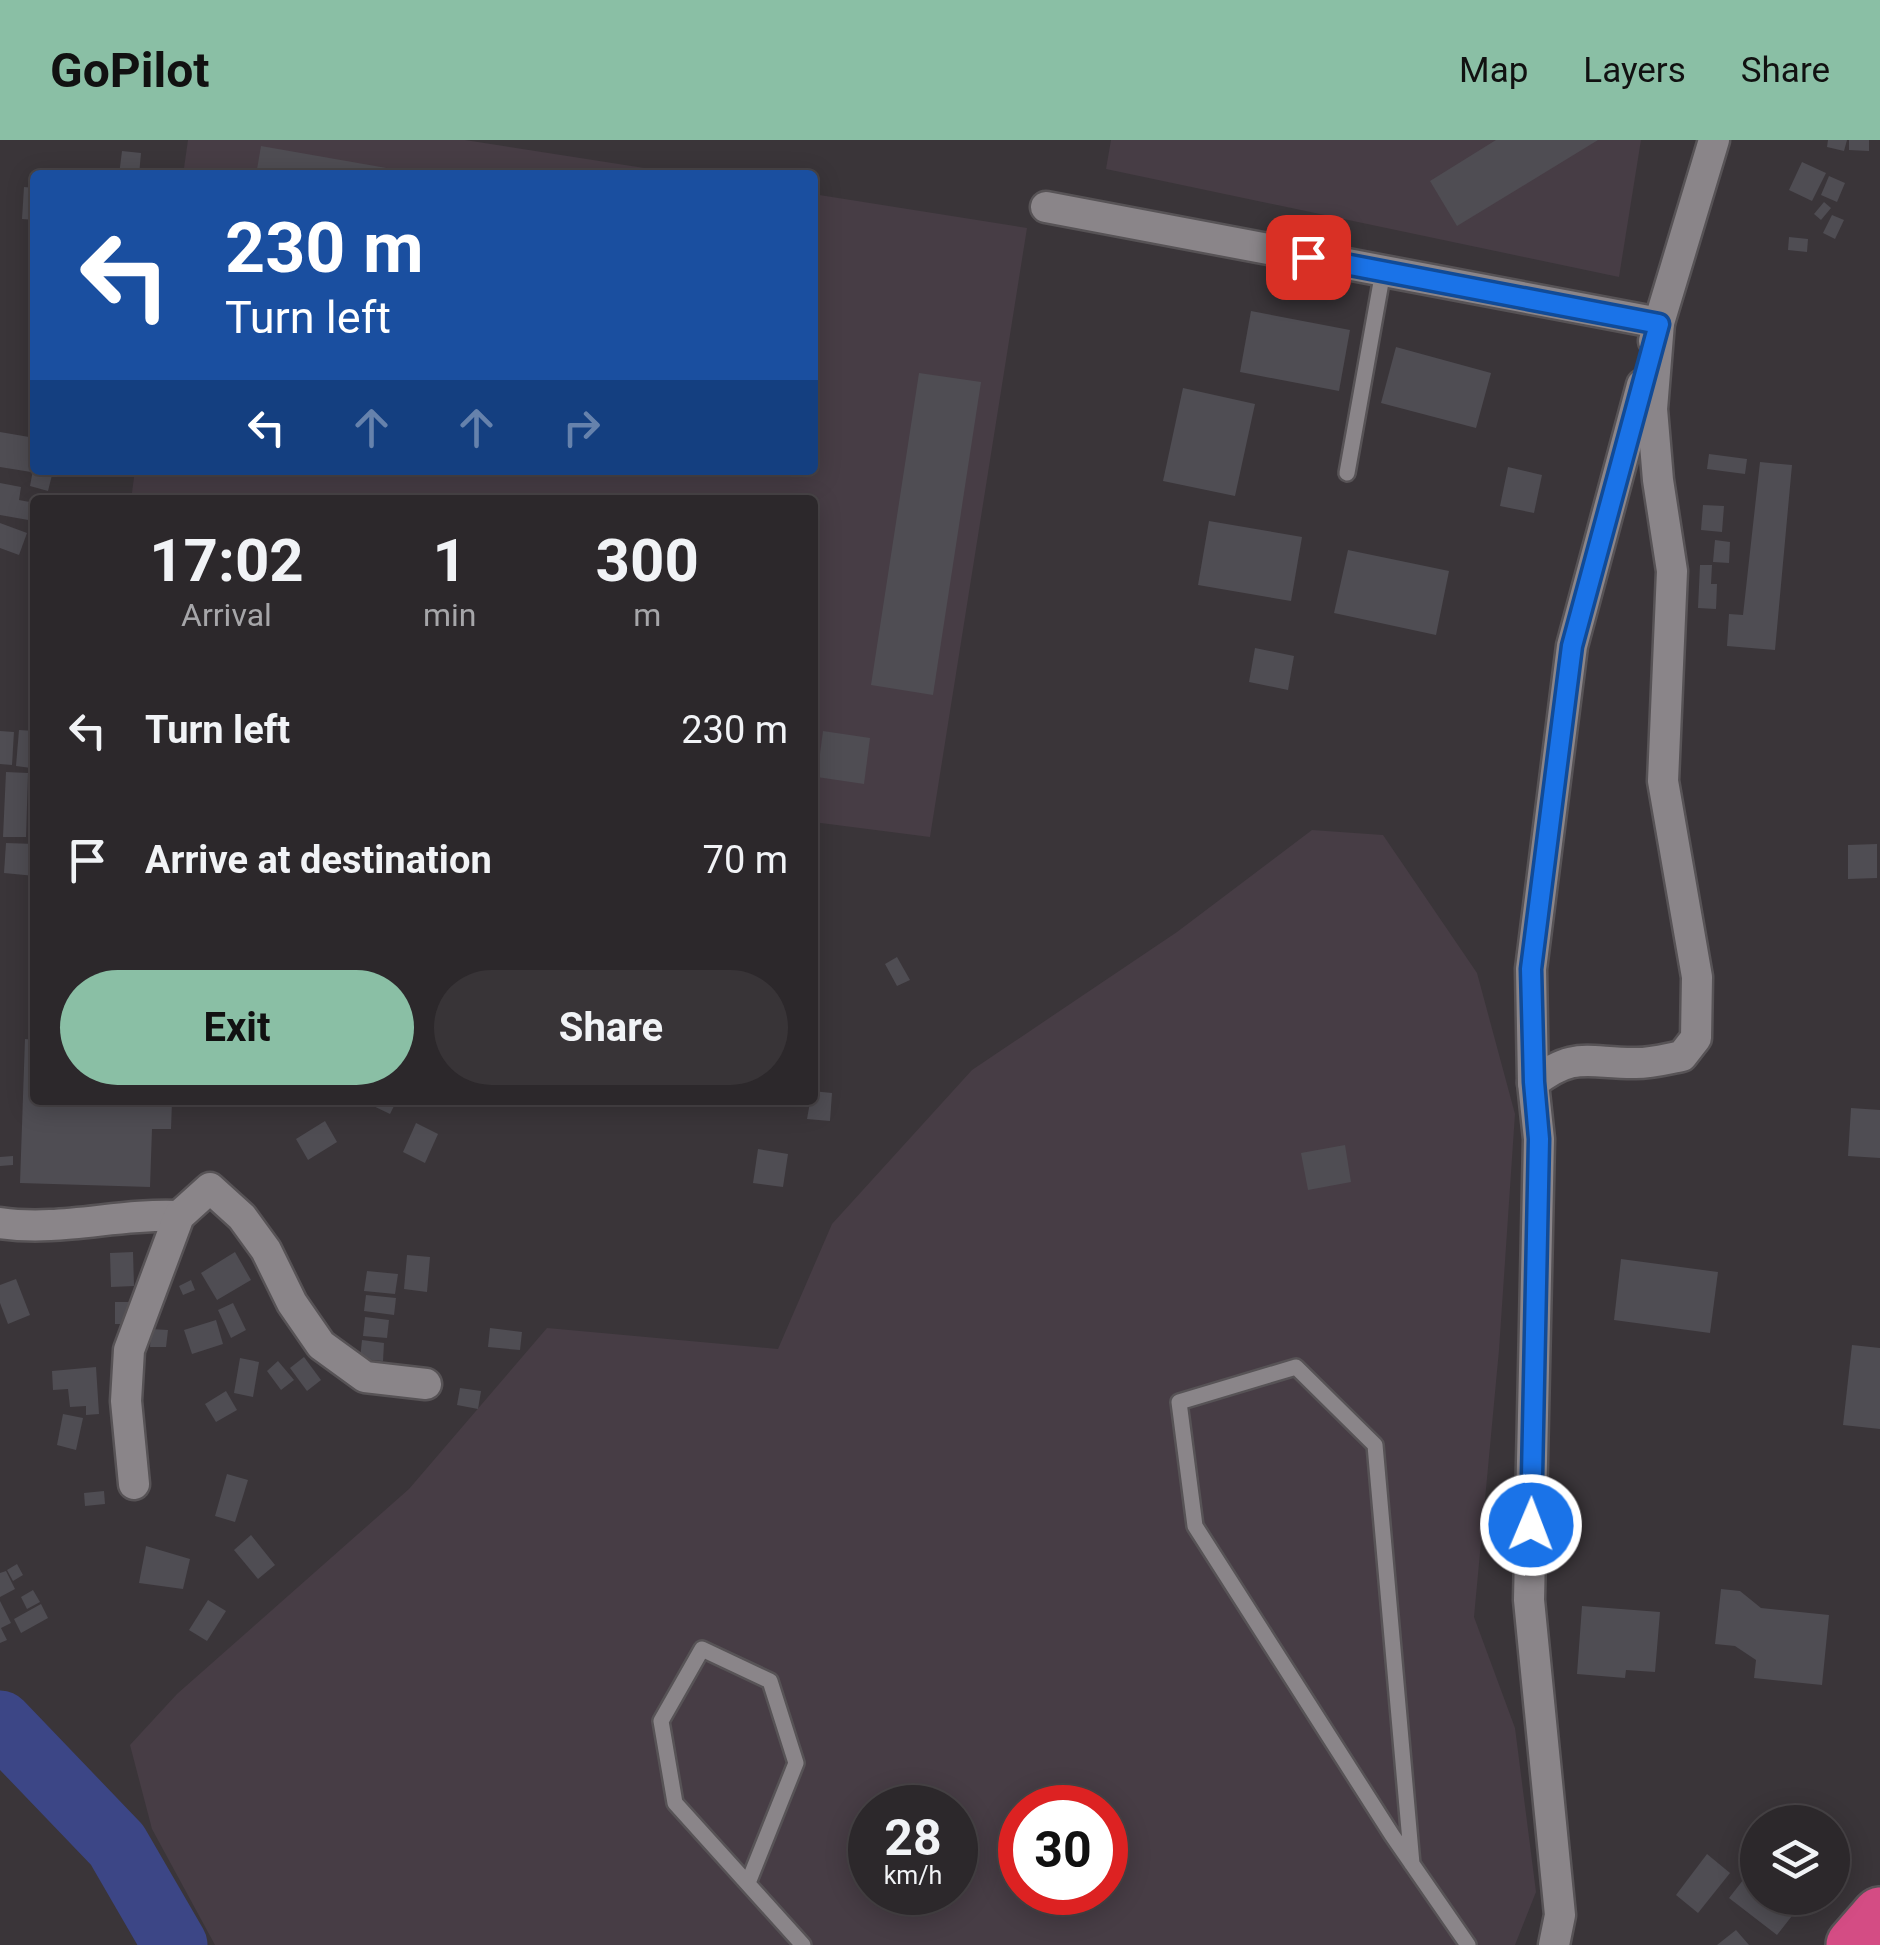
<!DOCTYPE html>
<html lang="en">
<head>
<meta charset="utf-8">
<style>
	body { margin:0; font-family:Roboto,sans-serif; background:#383437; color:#f1f3f6; height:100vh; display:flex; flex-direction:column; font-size:38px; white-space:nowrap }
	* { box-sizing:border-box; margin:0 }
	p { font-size:32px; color:#a6a6a9 }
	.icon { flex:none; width:55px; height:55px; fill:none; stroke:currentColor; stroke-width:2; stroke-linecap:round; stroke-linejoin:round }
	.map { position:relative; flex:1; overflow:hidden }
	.drawer { position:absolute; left:30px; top:355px; width:788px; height:610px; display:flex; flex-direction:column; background:#2c282b; border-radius:10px; box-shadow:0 5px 25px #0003,0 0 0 2px #484447 }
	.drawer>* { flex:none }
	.hud { position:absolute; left:30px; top:30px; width:788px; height:305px; border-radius:10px; box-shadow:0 5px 25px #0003,0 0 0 2px #484447; background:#1a4fa0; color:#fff; overflow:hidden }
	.buttons { position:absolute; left:1740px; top:1665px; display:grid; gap:20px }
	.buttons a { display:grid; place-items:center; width:110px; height:110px; border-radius:50%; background:#2c282b; box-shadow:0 5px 25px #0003,0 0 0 2px #484447; font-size:50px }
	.speed { position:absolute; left:848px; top:1645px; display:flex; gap:20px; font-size:50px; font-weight:700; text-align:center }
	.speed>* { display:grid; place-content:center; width:130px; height:130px; border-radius:50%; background:#2c282b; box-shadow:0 5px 25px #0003,0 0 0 2px #484447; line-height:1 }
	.speed small { font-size:25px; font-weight:400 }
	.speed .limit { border:15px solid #d22; background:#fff; color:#111 }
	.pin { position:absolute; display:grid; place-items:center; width:85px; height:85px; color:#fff; margin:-42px; border-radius:20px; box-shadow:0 5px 15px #0006 }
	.me { position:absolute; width:110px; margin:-55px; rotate:1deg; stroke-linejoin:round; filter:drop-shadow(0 0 8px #0008) }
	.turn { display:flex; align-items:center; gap:35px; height:210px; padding:0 30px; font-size:45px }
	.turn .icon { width:130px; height:130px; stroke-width:2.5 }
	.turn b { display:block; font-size:70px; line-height:85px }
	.lanes { display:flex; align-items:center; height:95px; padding:0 30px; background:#0003; justify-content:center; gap:50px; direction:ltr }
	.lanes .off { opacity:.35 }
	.eta { display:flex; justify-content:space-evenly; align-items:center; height:170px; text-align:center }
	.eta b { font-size:60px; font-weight:700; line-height:70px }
	.cta { display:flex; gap:20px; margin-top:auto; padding:20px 30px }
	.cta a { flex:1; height:115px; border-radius:60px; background:#8abfa5; color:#111; font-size:40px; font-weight:700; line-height:115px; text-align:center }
	.cta a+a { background:#383437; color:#f1f3f6 }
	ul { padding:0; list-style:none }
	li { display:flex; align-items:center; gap:30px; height:130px; padding:0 30px }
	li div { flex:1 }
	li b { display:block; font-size:38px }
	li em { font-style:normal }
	header { display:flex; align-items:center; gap:60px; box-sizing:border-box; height:140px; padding:0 50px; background:#8abfa5; color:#111 }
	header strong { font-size:48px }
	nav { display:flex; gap:55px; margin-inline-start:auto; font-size:35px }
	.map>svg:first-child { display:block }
</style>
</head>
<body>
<header>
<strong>GoPilot</strong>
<nav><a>Map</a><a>Layers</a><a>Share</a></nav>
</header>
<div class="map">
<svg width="1880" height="1805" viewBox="0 0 1880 1805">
	<rect width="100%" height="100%" fill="#3a3539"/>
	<g fill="#473d45" fill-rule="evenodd">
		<polygon points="188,0 465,0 689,35 183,35"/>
		<polygon points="1111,0 1641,0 1619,137 1106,29"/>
		<polygon points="813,54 1027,88 930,697 813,682 812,360 131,360 135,330 812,330"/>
		<path d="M1312,690L1383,695L1477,833L1515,974L1499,1210L1474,1477L1515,1588L1536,1752L1515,1805H215L152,1689L130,1605L177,1554L409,1349L547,1188L778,1209L832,1084L972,930L1177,792ZM870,1668H955V1752H870ZM1020,1668H1105V1752H1020Z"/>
	</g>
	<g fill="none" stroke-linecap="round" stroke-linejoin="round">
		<polyline stroke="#3c4686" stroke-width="65" points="0,1583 117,1705 175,1805"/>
	</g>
	<g fill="#4f4d53">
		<polygon points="1496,0 1598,0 1457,86 1430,41"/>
		<polygon points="1828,0 1847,0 1844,11 1827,7"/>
		<polygon points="1849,0 1869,0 1869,11 1849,10"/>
		<polygon points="261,6 415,33 415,35 256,35"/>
		<polygon points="122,11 141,13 139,35 119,35"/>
		<polygon points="1802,22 1826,33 1812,61 1789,50"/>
		<polygon points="1829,36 1845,43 1837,62 1821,55"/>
		<polygon points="24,47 35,48 35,80 22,79"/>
		<polygon points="1824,62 1831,68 1821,80 1814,74"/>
		<polygon points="1832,75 1844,80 1835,99 1823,93"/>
		<polygon points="1789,97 1808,99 1807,112 1788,110"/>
		<polygon points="1251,171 1350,190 1339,251 1240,232"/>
		<polygon points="1396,207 1491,233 1476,288 1381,263"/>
		<polygon points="919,233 981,242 933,555 871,545"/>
		<polygon points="1183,248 1255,264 1235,356 1163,341"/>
		<polygon points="0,292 35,298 31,332 0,327"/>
		<polygon points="1709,314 1747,319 1745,334 1707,329"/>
		<polygon points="1760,322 1792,325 1775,510 1727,506 1729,474 1743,475"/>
		<polygon points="1508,327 1542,335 1534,373 1500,366"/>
		<polygon points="33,330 53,331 48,351 30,346"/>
		<polygon points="0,343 21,347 19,360 35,363 34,381 0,375"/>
		<polygon points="1703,365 1724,366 1722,392 1701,390"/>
		<polygon points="1209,381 1302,397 1291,461 1198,445"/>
		<polygon points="0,383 27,393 19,415 0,408"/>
		<polygon points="1715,400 1730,402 1729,423 1713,422"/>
		<polygon points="1348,410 1449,431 1436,495 1334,473"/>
		<polygon points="1700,425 1712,425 1711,444 1717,444 1716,469 1698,468"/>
		<polygon points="1255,508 1294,516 1288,550 1249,542"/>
		<polygon points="19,590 35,591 31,628 16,626"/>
		<polygon points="0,591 14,592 12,625 0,624"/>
		<polygon points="823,591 870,598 864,644 817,637"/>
		<polygon points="6,632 28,633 26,697 3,697"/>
		<polygon points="6,703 35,704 35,736 4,733"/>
		<polygon points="1877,704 1877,738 1848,739 1848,705"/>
		<polygon points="897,817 910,840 897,846 885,824"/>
		<polygon points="25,899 35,900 35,960 172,962 171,989 152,989 150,1047 20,1043"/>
		<polygon points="812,951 832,953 830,981 807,979"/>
		<polygon points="361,960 397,960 390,974"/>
		<polygon points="1851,968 1880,970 1880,1018 1848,1016"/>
		<polygon points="325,981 337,1002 308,1020 296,999"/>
		<polygon points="416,983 438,994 425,1023 403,1012"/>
		<polygon points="1345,1005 1351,1042 1308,1050 1301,1013"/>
		<polygon points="758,1009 788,1014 783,1047 753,1043"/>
		<polygon points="13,1016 13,1025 0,1026 0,1017"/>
		<polygon points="133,1112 134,1146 111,1147 110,1113"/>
		<polygon points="235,1112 251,1140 217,1160 201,1133"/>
		<polygon points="407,1115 430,1117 427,1152 404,1149"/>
		<polygon points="1621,1119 1718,1132 1710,1193 1614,1180"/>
		<polygon points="367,1131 398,1134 395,1154 364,1151"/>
		<polygon points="16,1139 30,1175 8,1184 0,1163 0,1145"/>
		<polygon points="191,1140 195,1150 183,1155 179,1146"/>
		<polygon points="366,1155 396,1158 394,1175 364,1171"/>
		<rect x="115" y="1162" width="15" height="22"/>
		<polygon points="233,1163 246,1190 231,1198 218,1170"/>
		<polygon points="365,1177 389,1180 387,1198 363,1196"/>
		<polygon points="216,1180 223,1204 192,1214 184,1190"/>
		<polygon points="490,1188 522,1192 520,1210 488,1207"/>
		<polygon points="151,1189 168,1190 166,1207 150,1207"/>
		<polygon points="362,1200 384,1203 383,1221 360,1219"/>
		<polygon points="1852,1205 1880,1208 1880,1289 1843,1285"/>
		<polygon points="304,1217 321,1240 307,1251 290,1228"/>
		<polygon points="240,1218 259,1222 253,1257 234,1253"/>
		<polygon points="278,1221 294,1240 281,1250 267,1231"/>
		<polygon points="96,1227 99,1274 86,1275 86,1266 70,1267 68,1249 53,1250 52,1231"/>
		<polygon points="460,1248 481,1251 478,1269 457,1265"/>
		<polygon points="226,1251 237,1270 216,1282 205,1264"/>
		<polygon points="63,1274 83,1278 76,1310 57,1305"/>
		<polygon points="227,1334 248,1340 235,1382 215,1376"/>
		<polygon points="104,1351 105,1364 85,1366 84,1353"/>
		<polygon points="251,1395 275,1425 258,1439 234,1410"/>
		<polygon points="146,1406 190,1419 183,1449 139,1443"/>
		<polygon points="17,1424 23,1435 13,1441 7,1430"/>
		<polygon points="6,1431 15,1449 0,1457 0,1433"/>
		<polygon points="1721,1449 1740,1451 1761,1468 1829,1475 1822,1545 1754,1538 1756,1520 1735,1506 1715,1504"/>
		<polygon points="33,1450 40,1462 27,1469 21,1457"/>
		<polygon points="208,1460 226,1471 207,1501 189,1490"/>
		<polygon points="0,1461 11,1483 1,1488 7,1500 0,1503"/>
		<polygon points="41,1464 48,1478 21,1493 14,1479"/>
		<polygon points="1582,1466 1660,1472 1655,1532 1626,1530 1625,1538 1577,1534"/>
		<polygon points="1801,1665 1823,1682 1787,1682"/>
		<polygon points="1832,1690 1848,1702 1832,1723"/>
		<polygon points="1707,1714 1730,1733 1698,1773 1676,1755"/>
		<polygon points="1758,1721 1758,1758 1806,1758 1777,1795 1729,1758"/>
		<polygon points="1736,1790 1749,1805 1717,1805"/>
	</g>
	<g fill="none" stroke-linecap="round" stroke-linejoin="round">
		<g stroke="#575356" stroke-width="20">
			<g id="lane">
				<polyline points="1347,333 1383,131"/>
				<polyline points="1412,1724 1375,1305 1296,1227 1179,1262 1195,1386 1392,1695 1468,1805"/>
				<polyline points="748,1743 796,1623 770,1541 702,1509 661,1581 675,1663 803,1805"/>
			</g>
		</g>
		<g stroke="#575356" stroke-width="35">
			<g id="street">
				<polyline points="1046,67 1659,183 1654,201"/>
				<polyline points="1533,943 1531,829 1572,506 1642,245"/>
				<path d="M0,1083C60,1092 119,1073 179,1076"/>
				<polyline points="134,1344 126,1261 129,1210 179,1076 210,1048 242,1077 266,1110 292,1163 321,1205 365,1237 426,1244"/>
				<path d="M1554,1805L1560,1775L1529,1460L1539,999L1533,943C1574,911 1587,923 1633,923C1649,924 1666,919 1682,916L1696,898L1697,837L1663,641L1672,431L1658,340L1652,269L1659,183L1714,0"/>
			</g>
		</g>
		<g stroke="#575356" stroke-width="60">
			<polyline id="highway" points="1854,1805 1880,1775"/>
		</g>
		<use href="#lane" stroke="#8a8589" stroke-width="15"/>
		<use href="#street" stroke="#8a8589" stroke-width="30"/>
		<use href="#highway" stroke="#d44c84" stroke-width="55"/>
	</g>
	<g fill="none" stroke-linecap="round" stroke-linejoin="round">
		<g stroke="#114b97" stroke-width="25">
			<polyline id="route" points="1308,117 1659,184 1572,506 1531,829 1534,942 1539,999 1531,1385"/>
		</g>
		<use href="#route" stroke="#1a73e8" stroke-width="18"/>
	</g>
</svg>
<div class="buttons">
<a><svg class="icon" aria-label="layers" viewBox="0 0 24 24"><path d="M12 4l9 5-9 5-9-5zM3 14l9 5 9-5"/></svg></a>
</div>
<div class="speed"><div>28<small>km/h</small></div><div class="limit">30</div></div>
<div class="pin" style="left:1308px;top:117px;background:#d93025"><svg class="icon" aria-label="arrive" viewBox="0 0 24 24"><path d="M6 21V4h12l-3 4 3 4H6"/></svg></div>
<svg class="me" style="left:1531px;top:1385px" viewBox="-20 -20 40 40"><circle r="17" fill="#1a73e8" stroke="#fff" stroke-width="3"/><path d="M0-11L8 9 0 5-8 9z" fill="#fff"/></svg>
<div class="hud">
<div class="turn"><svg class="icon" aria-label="left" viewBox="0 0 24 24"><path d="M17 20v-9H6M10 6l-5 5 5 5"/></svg><div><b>230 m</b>Turn left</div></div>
<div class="lanes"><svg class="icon" aria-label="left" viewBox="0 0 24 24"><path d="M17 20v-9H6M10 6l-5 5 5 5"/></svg><svg class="icon off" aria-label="ahead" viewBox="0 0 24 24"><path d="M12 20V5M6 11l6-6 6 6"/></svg><svg class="icon off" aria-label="ahead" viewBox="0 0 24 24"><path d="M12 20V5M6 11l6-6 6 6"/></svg><svg class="icon off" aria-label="right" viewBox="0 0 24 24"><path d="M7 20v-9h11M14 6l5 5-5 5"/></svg></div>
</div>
<section class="drawer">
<div class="eta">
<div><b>17:02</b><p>Arrival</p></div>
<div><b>1</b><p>min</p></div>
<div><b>300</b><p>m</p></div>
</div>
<ul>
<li><svg class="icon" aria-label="left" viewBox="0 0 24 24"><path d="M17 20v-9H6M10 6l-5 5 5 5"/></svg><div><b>Turn left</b></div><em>230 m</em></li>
<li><svg class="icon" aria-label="arrive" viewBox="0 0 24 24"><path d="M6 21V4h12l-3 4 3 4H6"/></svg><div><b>Arrive at destination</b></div><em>70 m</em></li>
</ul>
<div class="cta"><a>Exit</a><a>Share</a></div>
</section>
</div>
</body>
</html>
